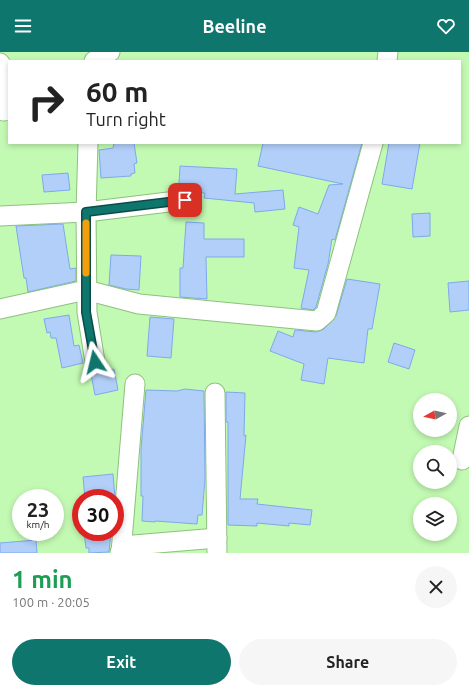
<!DOCTYPE html>
<html lang="en">
<head>
<meta charset="utf-8">
<style>
	body { margin:0; font-family:Ubuntu,sans-serif; background:#f6f6f6; color:#222; height:100vh; display:flex; flex-direction:column; font-size:15px; white-space:nowrap }
	* { box-sizing:border-box; margin:0 }
	p { font-size:13px; color:#767676 }
	.icon { flex:none; width:22px; height:22px; fill:none; stroke:currentColor; stroke-width:2; stroke-linecap:round; stroke-linejoin:round }
	.map { position:relative; height:501px; overflow:hidden }
	.drawer { display:flex; flex-direction:column; background:#fff; flex:1 }
	.drawer>* { flex:none }
	.guide { position:absolute; left:8px; top:8px; width:453px; height:84px; border-radius:0px; box-shadow:0 2px 6px #0003; background:#fff; color:#222; overflow:hidden }
	.needle { width:26px; rotate:262deg }
	.controls { position:absolute; left:413px; top:341px; display:grid; gap:8px }
	.controls a { display:grid; place-items:center; width:44px; height:44px; border-radius:50%; background:#fff; box-shadow:0 2px 6px #0003; font-size:20px }
	.speed { position:absolute; left:12px; top:437px; display:flex; gap:8px; font-size:20px; font-weight:700; text-align:center }
	.speed>* { display:grid; place-content:center; width:52px; height:52px; border-radius:50%; background:#fff; box-shadow:0 2px 6px #0003; line-height:1 }
	.speed small { font-size:10px; font-weight:400 }
	.speed .limit { border:6px solid #d22; background:#fff; color:#111 }
	.pin { position:absolute; display:grid; place-items:center; width:34px; height:34px; color:#fff; margin:-17px; border-radius:8px; box-shadow:0 2px 6px #0006 }
	.me { position:absolute; width:44px; margin:-22px; rotate:350deg; stroke-linejoin:round; filter:drop-shadow(0 0 3px #0008) }
	.turn { display:flex; align-items:center; gap:14px; height:84px; padding:0 12px; font-size:18px }
	.turn .icon { width:52px; height:52px; stroke-width:2.5 }
	.turn b { display:block; font-size:28px; line-height:34px }
	.round { display:grid; place-items:center; flex:none; width:42px; height:42px; border-radius:21px; background:#f6f6f6 }
	.headline { display:flex; align-items:center; justify-content:space-between; height:68px; padding:0 12px }
	h1 { font-size:24px; font-weight:700; line-height:30px; color:#1e9e55 }
	.button { display:flex; gap:8px; margin-top:auto; padding:8px 12px }
	.button a { flex:1; height:46px; border-radius:24px; background:#0f766e; color:#fff; font-size:16px; font-weight:700; line-height:46px; text-align:center }
	.button a+a { background:#f6f6f6; color:#222 }
	header { display:flex; justify-content:space-between; align-items:center; height:52px; padding:0 12px; background:#0f766e; color:#fff; font-size:18px; font-weight:700 }
	.map>svg:first-child { display:block }
</style>
</head>
<body>
<header><svg class="icon" aria-label="menu" viewBox="0 0 24 24"><path d="M4 6h16M4 12h16M4 18h16"/></svg>Beeline<svg class="icon" aria-label="heart" viewBox="0 0 24 24"><path d="M12 20l-8-8c-3-5 5-10 8-4 3-6 11-1 8 4z"/></svg></header>
<div class="map">
<svg width="469" height="501" viewBox="0 0 469 501">
	<rect width="100%" height="100%" fill="#c3fab3"/>
	<g fill="#b2cff9" stroke="#7da9ec">
		<polygon points="114,91 134,91 137,111 134,112 135,121 131,122 131,124 101,126 99,98 113,96"/>
		<polygon points="263,91 362,91 335,188 332,187 328,212 316,255 313,258 301,256 309,218 294,216 299,175 293,173 299,155 318,162 329,133 343,132 258,114"/>
		<polygon points="389,91 420,91 412,137 382,132"/>
		<polygon points="180,114 237,117 235,142 283,138 285,157 255,160 254,151 204,146 205,141 192,140 188,138 188,132 179,132"/>
		<polygon points="68,121 70,138 44,140 42,123"/>
		<polygon points="430,161 430,184 413,185 412,162"/>
		<polygon points="186,170 204,171 204,187 244,187 244,205 206,205 207,247 180,245 180,216 183,216"/>
		<polygon points="63,172 70,217 76,216 76,229 28,240 26,226 24,226 16,174"/>
		<polygon points="111,203 141,204 139,238 126,237 109,233"/>
		<polygon points="347,227 380,232 372,277 368,277 364,311 328,306 324,332 301,328 304,312 270,299 278,279 293,285 295,278 316,280 324,277 336,264"/>
		<polygon points="469,229 469,258 450,260 448,231"/>
		<polygon points="69,263 74,294 79,293 83,311 62,316 56,286 51,286 50,280 47,281 44,267"/>
		<polygon points="150,265 174,267 171,306 147,304"/>
		<polygon points="394,291 415,298 409,317 388,310"/>
		<polygon points="114,317 118,338 95,343 91,322"/>
		<polygon points="185,337 204,339 205,427 202,463 198,463 197,472 155,469 155,470 142,469 143,444 141,444 141,397 146,338 177,339"/>
		<polygon points="226,340 245,341 244,384 246,383 240,447 258,447 257,452 312,458 310,473 289,471 289,474 257,471 257,474 228,473 228,370 226,370"/>
		<polygon points="113,422 115,446 85,446 83,425"/>
		<polygon points="84,480 111,480 109,500 89,501 89,496 86,496"/>
		<polygon points="36,488 37,501 0,501 0,491"/>
	</g>
	<g fill="none" stroke-linecap="round" stroke-linejoin="round">
		<g stroke="#8dc17d" stroke-width="21">
			<g id="minor">
				<polyline points="94,9 110,0"/>
				<polyline points="387,9 388,0"/>
				<polyline points="0,11 4,59"/>
				<polyline points="88,91 86,160 87,260 95,310"/>
				<polyline points="0,164 86,160 185,148"/>
				<polyline points="0,257 86,238 139,252 317,269 326,261 373,91"/>
				<polyline points="215,341 217,501"/>
				<polyline points="462,408 469,374"/>
				<polyline points="120,501 122,494 217,486"/>
				<polyline points="121,501 135,332"/>
			</g>
		</g>
		<use href="#minor" stroke="#fff" stroke-width="19"/>
	</g>
	<g fill="none" stroke-linecap="round" stroke-linejoin="round">
		<g stroke="#0a4d48" stroke-width="10">
			<polyline id="route" points="95,310 86,260 86,160 185,148"/>
		</g>
		<use href="#route" stroke="#0f766e" stroke-width="7"/>
		<polyline stroke="#f59e0b" stroke-width="7" points="86,171 86,221"/>
	</g>
</svg>
<div class="controls">
<a><svg class="needle" viewBox="-14 -14 28 28"><path d="M0-13l5 13h-10z" fill="#e53935"/><path d="M0 13l5-13h-10z" fill="#767676"/></svg></a>
<a><svg class="icon" aria-label="search" viewBox="0 0 24 24"><circle cx="10" cy="10" r="6"/><path d="M15 15l6 6"/></svg></a>
<a><svg class="icon" aria-label="layers" viewBox="0 0 24 24"><path d="M12 4l9 5-9 5-9-5zM3 14l9 5 9-5"/></svg></a>
</div>
<div class="speed"><div>23<small>km/h</small></div><div class="limit">30</div></div>
<div class="pin" style="left:185px;top:148px;background:#d93025"><svg class="icon" aria-label="arrive" viewBox="0 0 24 24"><path d="M6 21V4h12l-3 4 3 4H6"/></svg></div>
<svg class="me" style="left:95px;top:310px" viewBox="-20 -20 40 40"><path d="M0-17L14 15 0 8-14 15z" fill="#0f766e" stroke="#fff" stroke-width="4"/></svg>
<div class="guide">
<div class="turn"><svg class="icon" aria-label="right" viewBox="0 0 24 24"><path d="M7 20v-9h11M14 6l5 5-5 5"/></svg><div><b>60 m</b>Turn right</div></div>
</div>
</div>
<section class="drawer">
<div class="headline"><div><h1>1 min</h1><p>100 m · 20:05</p></div><a class="round"><svg class="icon" aria-label="close" viewBox="0 0 24 24"><path d="M6 6l12 12M18 6L6 18"/></svg></a></div>
<div class="button"><a>Exit</a><a>Share</a></div>
</section>
</body>
</html>
